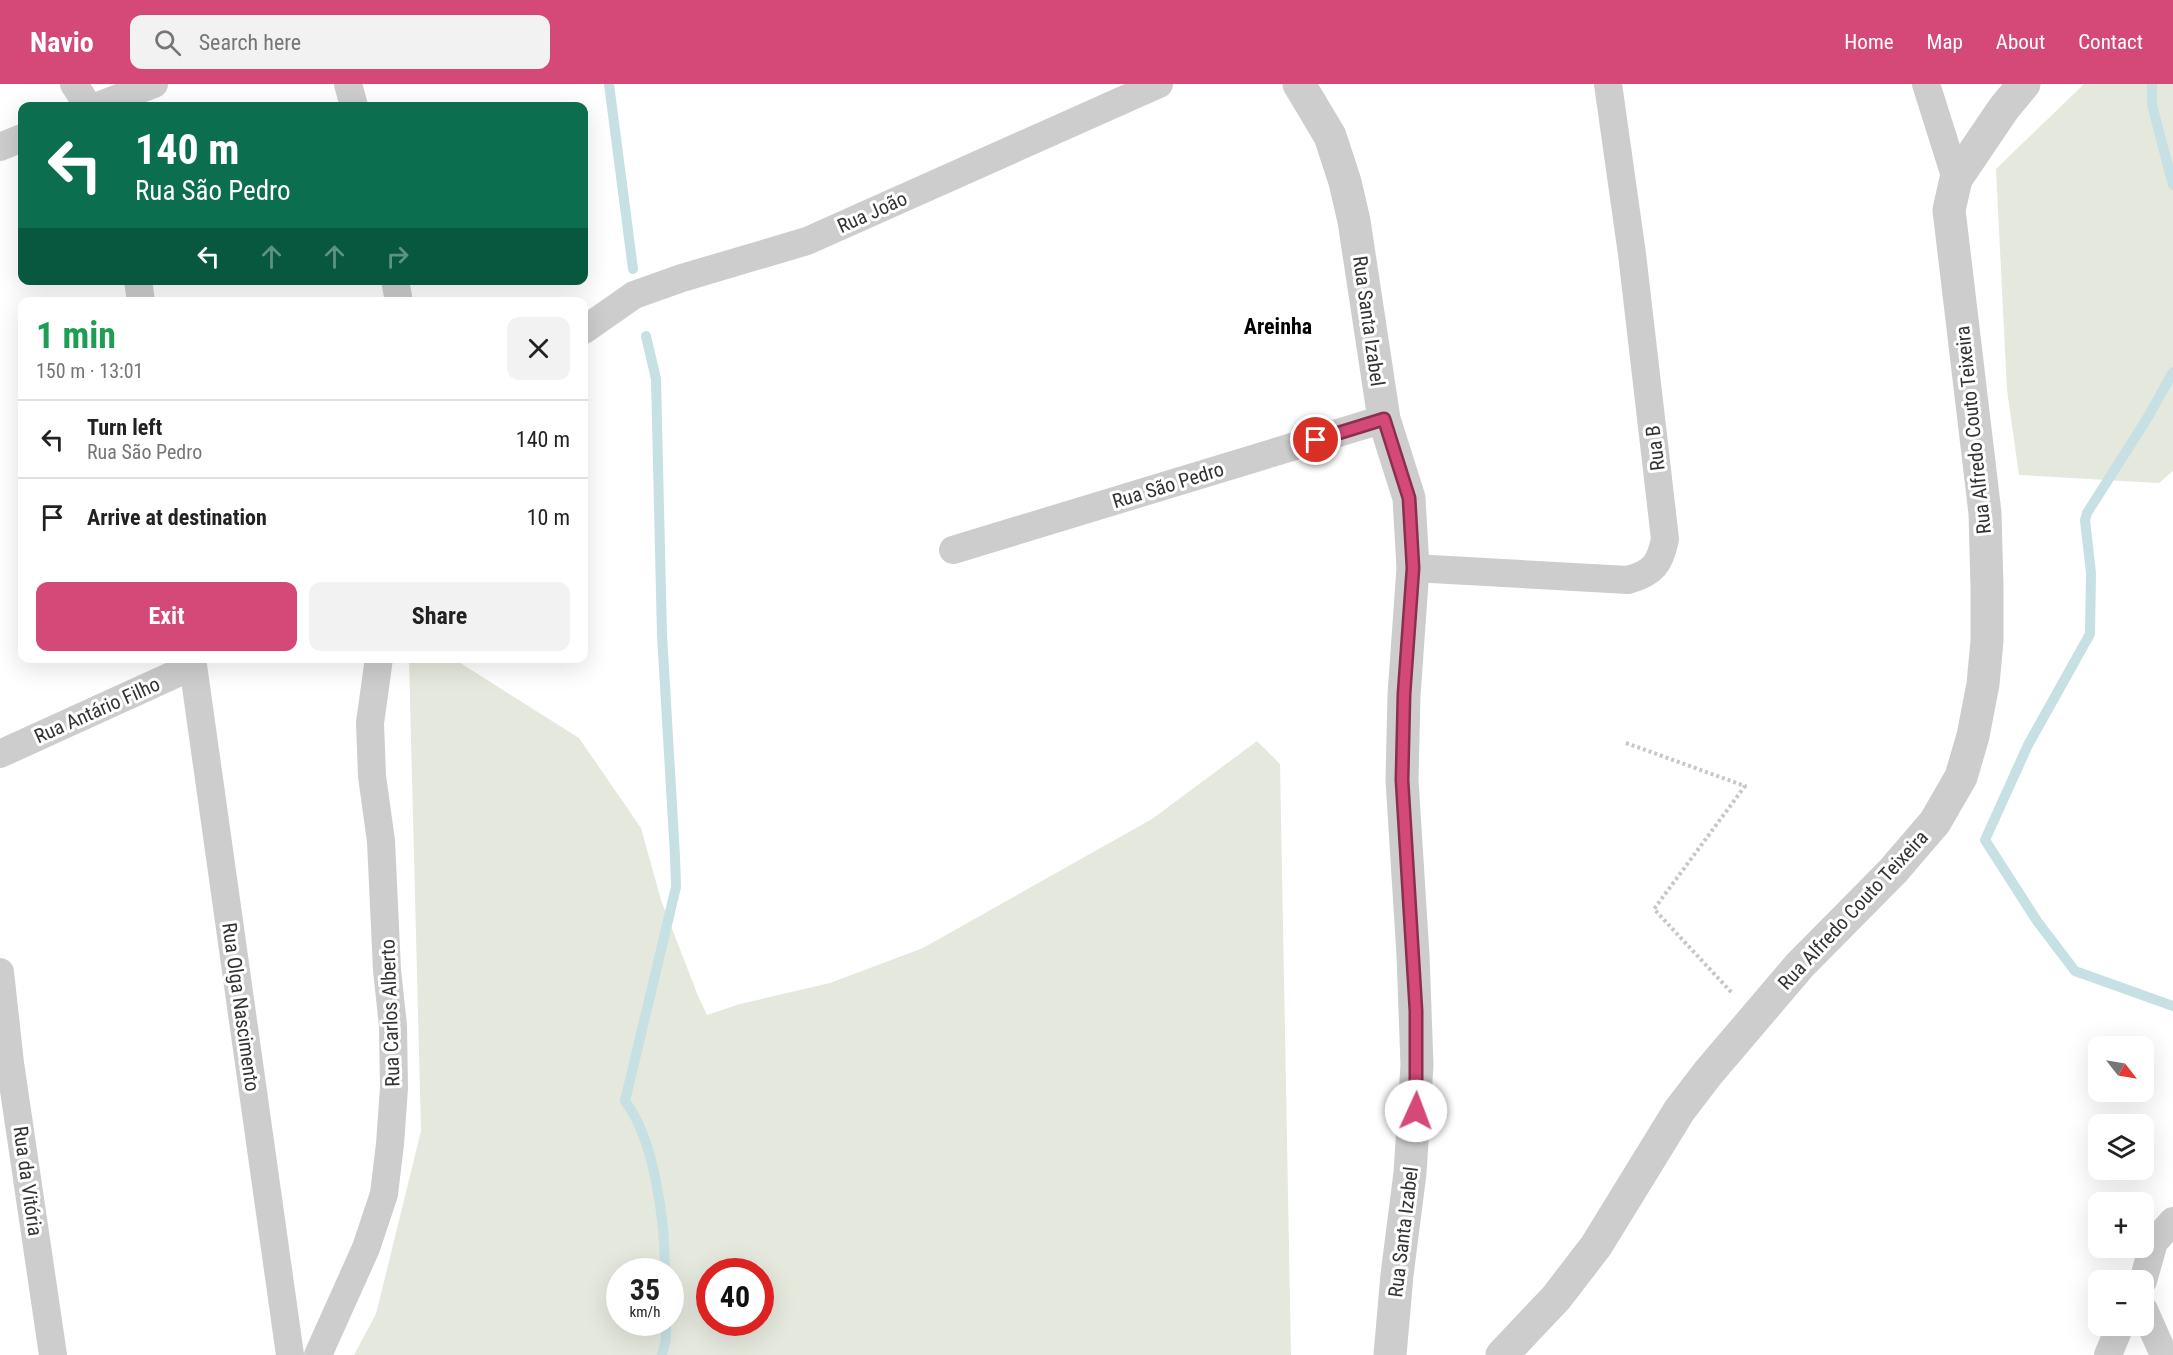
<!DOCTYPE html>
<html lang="en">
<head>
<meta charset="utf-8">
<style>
	body { margin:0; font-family:"Roboto Condensed",sans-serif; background:#f2f2f2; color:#222; height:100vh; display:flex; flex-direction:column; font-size:22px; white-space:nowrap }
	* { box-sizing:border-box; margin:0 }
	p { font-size:20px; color:#767676 }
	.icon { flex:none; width:33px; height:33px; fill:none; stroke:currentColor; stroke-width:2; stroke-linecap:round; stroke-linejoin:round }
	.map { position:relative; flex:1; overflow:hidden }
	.panel { position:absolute; left:18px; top:213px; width:570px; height:366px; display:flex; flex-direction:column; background:#fff; border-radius:12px; box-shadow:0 6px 24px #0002 }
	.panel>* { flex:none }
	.top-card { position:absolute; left:18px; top:18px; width:570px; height:183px; border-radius:12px; box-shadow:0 6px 24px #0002; background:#0b6e4f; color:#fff; overflow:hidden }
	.needle { width:39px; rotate:121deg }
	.buttons { position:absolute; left:2088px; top:952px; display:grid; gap:12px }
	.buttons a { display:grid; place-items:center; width:66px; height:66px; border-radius:12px; background:#fff; box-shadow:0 6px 24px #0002; font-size:30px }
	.speed { position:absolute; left:606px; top:1174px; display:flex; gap:12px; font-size:30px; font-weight:700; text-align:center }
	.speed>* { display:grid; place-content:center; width:78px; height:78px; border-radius:50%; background:#fff; box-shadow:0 6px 24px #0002; line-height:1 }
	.speed small { font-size:15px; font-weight:400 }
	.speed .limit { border:9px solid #d22; background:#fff; color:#111 }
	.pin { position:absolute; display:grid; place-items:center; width:51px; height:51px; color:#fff; margin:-26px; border:3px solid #fff; border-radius:50%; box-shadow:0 2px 6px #0007 }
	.me { position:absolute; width:66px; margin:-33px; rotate:2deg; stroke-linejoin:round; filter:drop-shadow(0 0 4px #0008) }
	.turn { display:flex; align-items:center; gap:21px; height:126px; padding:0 18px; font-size:27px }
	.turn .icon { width:78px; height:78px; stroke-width:2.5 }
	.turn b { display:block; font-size:42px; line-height:51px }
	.lanes { display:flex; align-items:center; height:57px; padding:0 18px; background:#0003; justify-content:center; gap:30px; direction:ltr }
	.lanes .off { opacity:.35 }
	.round { display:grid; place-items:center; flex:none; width:63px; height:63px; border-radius:12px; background:#f2f2f2 }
	.summary { display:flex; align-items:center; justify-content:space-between; height:102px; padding:0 18px }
	h1 { font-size:36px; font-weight:700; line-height:45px; color:#1e9e55 }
	.action { display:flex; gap:12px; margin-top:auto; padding:12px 18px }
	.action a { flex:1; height:69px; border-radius:12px; background:#d54979; color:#fff; font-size:24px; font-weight:700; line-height:69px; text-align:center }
	.action a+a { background:#f2f2f2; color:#222 }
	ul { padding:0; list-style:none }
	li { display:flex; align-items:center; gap:18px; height:78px; padding:0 18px; border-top:2px solid #e0e0e0 }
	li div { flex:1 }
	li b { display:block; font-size:22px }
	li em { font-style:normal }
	header { display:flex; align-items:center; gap:36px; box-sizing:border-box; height:84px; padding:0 30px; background:#d54979; color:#fff }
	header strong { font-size:28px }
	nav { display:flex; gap:33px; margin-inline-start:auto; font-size:21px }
	.search { width:420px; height:54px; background:#f2f2f2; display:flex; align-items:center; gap:15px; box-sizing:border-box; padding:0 21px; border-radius:12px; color:#767676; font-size:22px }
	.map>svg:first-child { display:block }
</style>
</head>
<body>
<header>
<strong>Navio</strong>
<div class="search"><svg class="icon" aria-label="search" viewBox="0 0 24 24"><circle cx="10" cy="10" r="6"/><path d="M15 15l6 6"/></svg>Search here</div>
<nav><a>Home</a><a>Map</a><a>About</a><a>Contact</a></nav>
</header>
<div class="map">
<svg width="2173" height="1271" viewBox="0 0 2173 1271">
	<rect width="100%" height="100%" fill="#fff"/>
	<g fill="#e5e8dd" fill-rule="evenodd">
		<polygon points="2084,0 2173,0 2173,387 2159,399 2019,391 2007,306 1996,85"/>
		<path d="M409,575H454L579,654L641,744L661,816L698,912L707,931L740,920L830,899L923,864L1152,735L1257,657L1280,680L1291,1271H354L376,1230L421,1047ZM620,1188H670V1239H620ZM710,1188H760V1239H710Z"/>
	</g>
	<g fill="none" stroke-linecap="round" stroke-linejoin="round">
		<g stroke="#c7e0e3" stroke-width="10">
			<polyline points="609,0 633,185"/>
			<polyline points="2152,0 2152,21 2173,101"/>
			<path d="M646,252L656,295L662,551L675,772L676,803L625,1017C655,1056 665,1139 665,1188"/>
			<polyline points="2173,288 2148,333 2087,429 2085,436 2091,489 2090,550 2028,661 1985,756 2037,837 2075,887 2173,922"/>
			<polyline points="662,1271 666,1255 666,1239"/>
		</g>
		<polyline stroke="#c7c7c7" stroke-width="4" stroke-dasharray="3 3" stroke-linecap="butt" points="1626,659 1745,702 1654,825 1732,909"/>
		<g stroke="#cdcdcd" stroke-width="28">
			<polyline points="74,0 88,22"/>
			<polyline points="348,0 354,22"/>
			<polyline points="1926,0 1956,95"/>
			<polyline points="98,22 154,0"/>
			<polyline points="0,63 22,54"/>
			<polyline points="138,196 141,218"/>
			<polyline points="395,196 399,218"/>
			<polyline points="584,246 634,211 682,194 807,157 1159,0"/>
			<polyline points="953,466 1384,335"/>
			<path d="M1413,484L1628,496C1653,489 1660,480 1665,455L1632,170L1608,0"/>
			<polyline points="192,574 290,1271"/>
			<polyline points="0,670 193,582"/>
			<polyline points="0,888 10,979 53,1271"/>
			<polyline points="2143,1197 2154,1158 2173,1137"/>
			<polyline points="2144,1226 2164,1271"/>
			<polyline points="318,1271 366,1164 384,1110 390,1060 394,1004 393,942 387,886 381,757 372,692 370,639 379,574"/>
			<polyline points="2108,1271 2120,1242"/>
		</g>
		<g stroke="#cdcdcd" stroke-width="33">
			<polyline points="1299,0 1330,52 1345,98 1354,137 1384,335 1409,414 1413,484 1404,611 1402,696 1413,871 1417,981 1410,1089 1397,1191 1390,1271"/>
			<polyline points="1502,1271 1556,1214 1596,1162 1679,1027 1708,989 1800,881 1893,787 1935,738 1961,693 1973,652 1983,600 1987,557 1987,503 1985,429 1949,126 1956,95 2004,24 2024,0"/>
		</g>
	</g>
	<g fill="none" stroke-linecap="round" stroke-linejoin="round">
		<g stroke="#8a2f4f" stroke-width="15">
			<polyline id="route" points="1316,356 1384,335 1409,414 1413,484 1404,610 1402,696 1416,927 1416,1027"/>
		</g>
		<use href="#route" stroke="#d54979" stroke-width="10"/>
	</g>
	<g text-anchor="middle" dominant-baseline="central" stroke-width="6" stroke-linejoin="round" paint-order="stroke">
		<g font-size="20" fill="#333" stroke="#fff">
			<text transform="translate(872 128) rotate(-24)">Rua João</text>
			<text transform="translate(1369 237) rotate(82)">Rua Santa Izabel</text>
			<text transform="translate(1973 346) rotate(-96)">Rua Alfredo Couto Teixeira</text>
			<text transform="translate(1655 364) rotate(-97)">Rua B</text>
			<text transform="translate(1168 401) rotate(-17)">Rua São Pedro</text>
			<text transform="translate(97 626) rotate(-24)">Rua Antário Filho</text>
			<text transform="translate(1853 826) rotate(-47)">Rua Alfredo Couto Teixeira</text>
			<text transform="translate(241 923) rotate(82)">Rua Olga Nascimento</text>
			<text transform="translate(390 929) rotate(-92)">Rua Carlos Alberto</text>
			<text transform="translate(28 1097) rotate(82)">Rua da Vitória</text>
			<text transform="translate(1403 1148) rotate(-83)">Rua Santa Izabel</text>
		</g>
		<g font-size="22" font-weight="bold" fill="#000" stroke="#fff">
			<text x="1278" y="242">Areinha</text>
		</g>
	</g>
</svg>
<div class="buttons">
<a><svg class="needle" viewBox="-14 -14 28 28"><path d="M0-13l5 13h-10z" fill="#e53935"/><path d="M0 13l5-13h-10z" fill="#767676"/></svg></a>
<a><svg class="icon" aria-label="layers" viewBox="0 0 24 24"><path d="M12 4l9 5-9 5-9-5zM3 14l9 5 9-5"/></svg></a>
<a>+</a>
<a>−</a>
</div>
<div class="speed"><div>35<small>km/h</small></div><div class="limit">40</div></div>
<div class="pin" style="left:1316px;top:356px;background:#d93025"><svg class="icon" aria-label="arrive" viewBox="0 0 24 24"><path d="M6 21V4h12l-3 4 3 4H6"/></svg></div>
<svg class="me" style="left:1416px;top:1027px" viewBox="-20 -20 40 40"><circle r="19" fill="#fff"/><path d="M0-13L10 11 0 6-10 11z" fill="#d54979"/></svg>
<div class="top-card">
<div class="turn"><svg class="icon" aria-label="left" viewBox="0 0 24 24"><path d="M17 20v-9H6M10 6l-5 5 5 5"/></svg><div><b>140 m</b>Rua São Pedro</div></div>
<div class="lanes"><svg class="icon" aria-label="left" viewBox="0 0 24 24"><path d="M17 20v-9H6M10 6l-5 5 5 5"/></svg><svg class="icon off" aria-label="ahead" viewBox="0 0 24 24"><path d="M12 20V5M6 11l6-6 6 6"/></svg><svg class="icon off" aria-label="ahead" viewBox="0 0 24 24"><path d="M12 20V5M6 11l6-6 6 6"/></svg><svg class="icon off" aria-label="right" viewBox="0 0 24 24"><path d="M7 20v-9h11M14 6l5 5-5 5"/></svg></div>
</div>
<section class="panel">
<div class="summary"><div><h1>1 min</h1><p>150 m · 13:01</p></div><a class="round"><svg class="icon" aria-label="close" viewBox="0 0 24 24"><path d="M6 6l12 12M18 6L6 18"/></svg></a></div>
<ul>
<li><svg class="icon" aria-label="left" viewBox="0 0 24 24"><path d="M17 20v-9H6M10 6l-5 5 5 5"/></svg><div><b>Turn left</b><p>Rua São Pedro</p></div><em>140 m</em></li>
<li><svg class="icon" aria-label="arrive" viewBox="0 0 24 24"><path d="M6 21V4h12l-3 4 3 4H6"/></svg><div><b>Arrive at destination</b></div><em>10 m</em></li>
</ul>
<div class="action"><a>Exit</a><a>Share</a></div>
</section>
</div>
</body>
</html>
